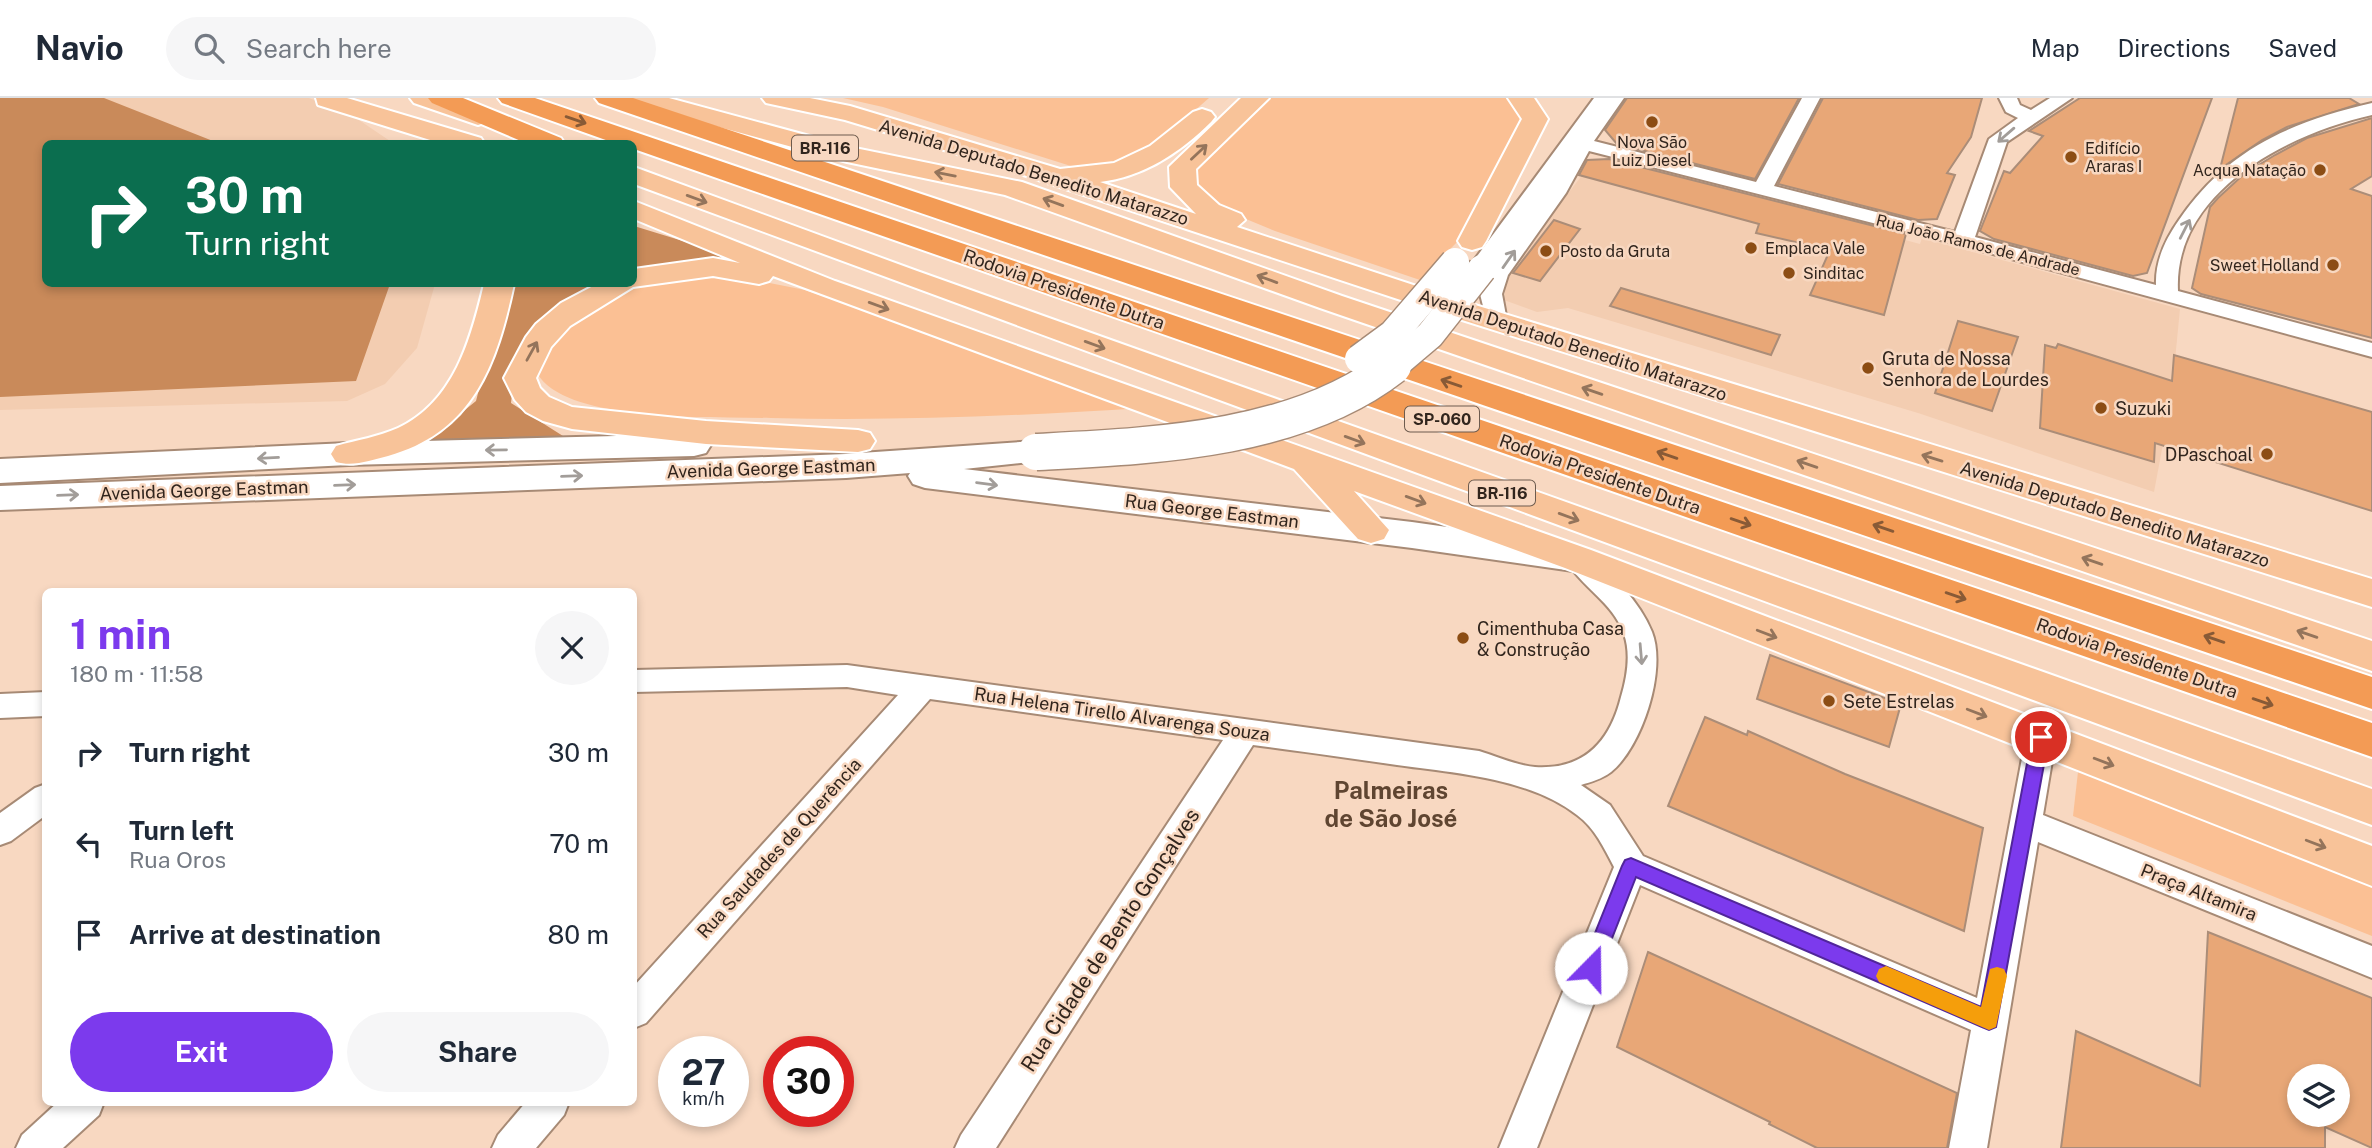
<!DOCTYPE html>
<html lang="en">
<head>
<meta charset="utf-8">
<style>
	body { margin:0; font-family:"Public Sans",sans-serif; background:#f6f6f7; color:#1f2937; height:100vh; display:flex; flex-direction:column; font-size:26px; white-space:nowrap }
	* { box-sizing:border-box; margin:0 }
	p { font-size:23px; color:#747a83 }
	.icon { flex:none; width:38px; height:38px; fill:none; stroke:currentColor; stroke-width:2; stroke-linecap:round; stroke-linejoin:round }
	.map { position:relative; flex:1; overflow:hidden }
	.details { position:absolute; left:42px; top:490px; width:595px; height:518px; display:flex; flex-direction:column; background:#fff; border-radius:10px; box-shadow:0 4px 10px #0003 }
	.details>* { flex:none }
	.top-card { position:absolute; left:42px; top:42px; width:595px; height:147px; border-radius:10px; box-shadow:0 4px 10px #0003; background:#0b6e4f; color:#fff; overflow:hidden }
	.fabs { position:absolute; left:2287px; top:966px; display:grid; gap:14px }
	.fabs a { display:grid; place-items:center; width:63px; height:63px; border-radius:50%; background:#fff; box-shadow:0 4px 10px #0003; font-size:35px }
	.speed { position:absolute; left:658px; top:938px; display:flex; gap:14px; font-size:35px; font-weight:700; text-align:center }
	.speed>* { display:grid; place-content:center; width:91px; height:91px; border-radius:50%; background:#fff; box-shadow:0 4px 10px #0003; line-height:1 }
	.speed small { font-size:18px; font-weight:400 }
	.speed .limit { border:10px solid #d22; background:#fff; color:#111 }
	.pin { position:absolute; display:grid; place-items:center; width:60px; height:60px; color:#fff; margin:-30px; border:4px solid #fff; border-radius:50%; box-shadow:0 2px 7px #0007 }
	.me { position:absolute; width:77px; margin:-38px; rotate:22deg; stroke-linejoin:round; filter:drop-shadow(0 0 5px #0008) }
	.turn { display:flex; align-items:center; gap:24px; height:147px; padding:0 28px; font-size:32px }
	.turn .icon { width:91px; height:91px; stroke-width:2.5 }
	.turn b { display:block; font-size:49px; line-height:60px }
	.round { display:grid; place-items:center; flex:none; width:74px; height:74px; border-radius:37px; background:#f6f6f7 }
	.summary { display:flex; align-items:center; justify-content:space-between; height:119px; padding:0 28px }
	h1 { font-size:42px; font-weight:700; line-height:52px; color:#7c3aed }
	.cta { display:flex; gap:14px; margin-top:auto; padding:14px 28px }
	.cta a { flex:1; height:80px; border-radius:42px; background:#7c3aed; color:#fff; font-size:28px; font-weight:700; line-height:80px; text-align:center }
	.cta a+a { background:#f6f6f7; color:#1f2937 }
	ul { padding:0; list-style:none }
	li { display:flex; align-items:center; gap:21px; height:91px; padding:0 28px }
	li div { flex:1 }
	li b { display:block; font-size:26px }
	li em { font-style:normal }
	header { display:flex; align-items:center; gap:42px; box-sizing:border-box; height:98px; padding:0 35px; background:#fff; border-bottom:2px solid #e0e1e3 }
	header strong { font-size:33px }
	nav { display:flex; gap:38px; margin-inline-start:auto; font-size:24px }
	.search { width:490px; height:63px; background:#f6f6f7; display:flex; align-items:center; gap:18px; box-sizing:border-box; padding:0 24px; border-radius:38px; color:#747a83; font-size:26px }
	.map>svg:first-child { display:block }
</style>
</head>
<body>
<header>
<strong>Navio</strong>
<div class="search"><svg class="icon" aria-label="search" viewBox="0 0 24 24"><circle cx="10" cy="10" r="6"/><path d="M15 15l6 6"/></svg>Search here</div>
<nav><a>Map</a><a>Directions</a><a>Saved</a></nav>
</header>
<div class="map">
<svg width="2372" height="1050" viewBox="0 0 2372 1050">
	<rect width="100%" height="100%" fill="#f8d8c1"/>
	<g fill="#f3cdb1">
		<polygon points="0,0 309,0 350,16 393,45 46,46 46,186 435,186 417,250 385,286 347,303 0,312"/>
		<polygon points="1605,61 1920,146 1922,140 2180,211 2171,303 2154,394 1918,315 1568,210 1537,214 1504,202 1507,174 1594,62"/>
	</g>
	<g fill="#fbc094">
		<polygon points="843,0 1209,0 1153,49 1112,66 1074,69 883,9"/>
		<polygon points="1267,0 1512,0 1524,20 1459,142 1420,182 1275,133 1217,109 1194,88 1192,71"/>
		<path d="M711,177L760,183L805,192L1144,310C1019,318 895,323 771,320C721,319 670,321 622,313C594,309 551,300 537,275L540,262L564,227L630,190L650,184Z"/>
		<polygon points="2079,665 2372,780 2372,838 2073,718"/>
	</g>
	<g fill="#c98a5a">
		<polygon points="0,0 104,0 218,45 46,46 46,186 390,186 356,283 0,299"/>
		<polygon points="634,128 748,163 694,163 634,174"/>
		<path d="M506,186H601C577,194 549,211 532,231C517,247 514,284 511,305L574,345L419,349L476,303Z"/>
	</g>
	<g fill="#e8a777" stroke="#ab8d78" stroke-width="2" fill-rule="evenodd">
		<polygon points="1627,0 1799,0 1755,81 1617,46 1605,32"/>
		<polygon points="1823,0 1982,0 1971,39 1947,75 1955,77 1937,121 1918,122 1778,86"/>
		<polygon points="2080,0 2212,0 2147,175 2133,178 1994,141 1980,133 2004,73 2010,75 2043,38 2029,33"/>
		<polygon points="2238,0 2349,0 2359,6 2287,29 2262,42 2220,71"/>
		<polygon points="2372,20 2372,78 2351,91 2372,98 2372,240 2201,196 2192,190 2210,109 2218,100 2244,76 2275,57 2307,40"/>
		<polygon points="1609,61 1906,136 1884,217 1810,197 1830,152 1756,135 1759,126 1579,77 1587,62"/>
		<polygon points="1554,122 1580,131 1540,183 1513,175"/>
		<polygon points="1621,190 1780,237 1771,257 1610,208"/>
		<polygon points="1958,223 2018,239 1992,313 1935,295"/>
		<polygon points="2058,246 2172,283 2174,257 2372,314 2372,413 2155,345 2154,364 2040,330 2045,247 2056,250"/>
		<polygon points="1770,557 1901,606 1889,649 1757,601"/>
		<polygon points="1705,619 1747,637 1748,633 1845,676 1983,730 1964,833 1668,708"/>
		<path d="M2208,834L2372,900V1050L2325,1029V1050H2061L2076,933L2200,988ZM2300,978H2338V1017H2300Z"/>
		<polygon points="1648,854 1957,995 1947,1050 1817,1050 1769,1026 1770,1024 1617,949"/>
	</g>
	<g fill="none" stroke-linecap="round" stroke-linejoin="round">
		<g stroke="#a78a75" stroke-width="4">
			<g id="street">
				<path d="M1606,0H1624L1594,43L1756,84L1802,0H1820L1774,88L1955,134L1989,41L2018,20L2006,14L1999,0H2017L2020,7L2031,12L2050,0H2072L2007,44L1975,139L2156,187C2155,163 2165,142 2179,122C2227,51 2291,24 2372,5V17C2290,35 2173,93 2178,193L2372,245V259L1956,146L1589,53L1566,95L1508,177L1502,196L1507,223L1504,228H1488L1480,196L1486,177L1547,94L1573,46Z"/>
				<path d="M1578,451L1587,454C1612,477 1639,502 1652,534C1667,572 1642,649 1611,674C1602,681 1591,684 1581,687L1610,707L1643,758L1977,900L2026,639L2030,630L2041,627L2052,630L2056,639L2043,717L2372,848V880L2038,744L1987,1050H1949L1971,932L1640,787L1537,1050H1499L1614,769C1604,750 1595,730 1577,717C1530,680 1454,675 1397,667C1349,660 1301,653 1253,647L996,1050H955L961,1037L1223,642L930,601L646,925L634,930V888L898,597L847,589L634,594V572L847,567L1479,653C1496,658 1518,668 1535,669C1585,672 1610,643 1621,599C1627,579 1631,556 1624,536C1613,504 1580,488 1565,461L1569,454Z"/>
				<polygon points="46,594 46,618 0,620 0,596"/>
				<polygon points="46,686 46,717 11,743 0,747 0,715 35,690"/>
				<polygon points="58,1004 104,1004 99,1017 63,1050 16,1050 22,1037"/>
				<polygon points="526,1004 569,1004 564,1017 536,1050 492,1050 498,1037"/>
			</g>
		</g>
		<g stroke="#a78a75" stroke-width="4">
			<g id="secondary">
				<polygon points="1594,0 1620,0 1492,177 1482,180 1472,177 1467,171 1472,165"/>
				<polygon points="694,336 706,339 711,347 706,355 694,358 348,367 0,385 0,361 348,345"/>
				<polygon points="1036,343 1048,346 1053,354 1048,362 964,371 1412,424 1573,447 1586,451 1591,460 1586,469 1573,473 1412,450 925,390 913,386 908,378 910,375 846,380 0,412 0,388 846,356"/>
			</g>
		</g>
		<g stroke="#fff" stroke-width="4">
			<g id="primary">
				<polygon points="316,0 347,0 481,40 485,46 443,46 318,7"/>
				<polygon points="410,0 447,0 487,14 491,19 487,24 478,27 414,5"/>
				<polygon points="627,0 669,0 850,49 1022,84 1342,198 2372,543 2372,573 1320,210 1005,97 847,64 631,5"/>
				<path d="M762,0H810L850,8L1060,71L1114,65L1150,48L1193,14L1202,11L1211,14L1215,19L1211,24C1181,54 1143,79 1100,84L1196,116L1170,89L1169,69L1241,0H1269L1196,71L1197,87L1219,107L1241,116L1245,122L1237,129L1462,203L2372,481V509L1440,215L990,66L845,22L766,5Z"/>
				<polygon points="1508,0 1534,0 1548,21 1486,143 1482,149 1472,152 1462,149 1458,143 1522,21"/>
				<polygon points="634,69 917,173 2372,691 2372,727 634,86"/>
				<polygon points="634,103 835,183 1591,452 2372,748 2372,788 1565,470 1354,393 1389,432 1384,441 1371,445 1358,441 1294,371 773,178 769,183 759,186 713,178 633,189 570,228 551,249 536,280 540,290 549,299 572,309 706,323 858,332 870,335 875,343 870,351 858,354 706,346 572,331 543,323 526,314 515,302 504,280 526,239 536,226 561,205 597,186 634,186 634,171 713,160 740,165 634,121"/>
				<path d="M484,186H514C497,265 474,334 388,358C371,362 354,369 336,364L331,356L336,348C357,342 378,339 398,330C454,304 471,241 484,186Z"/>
			</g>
		</g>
		<g stroke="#fff" stroke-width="4">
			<g id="highway">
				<polygon points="428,0 463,0 561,40 565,46 528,46 432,5"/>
				<polygon points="498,0 535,0 2372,625 2372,659 634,51 634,46 617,46 502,5"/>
				<polygon points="595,0 633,0 2372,579 2372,611 599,5"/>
			</g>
		</g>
		<use href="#street" fill="#fff" fill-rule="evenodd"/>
		<use href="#secondary" fill="#fff" fill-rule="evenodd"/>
		<use href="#primary" fill="#f8c399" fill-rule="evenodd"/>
		<use href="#highway" fill="#f39b55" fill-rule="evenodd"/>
		<g stroke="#a78a75" stroke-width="31" stroke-linecap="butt">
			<g id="secondary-bridge-far1">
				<polyline points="1359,261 1393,236 1455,164"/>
				<polyline points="1391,270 1430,237 1482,171"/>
			</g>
		</g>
		<g stroke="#a78a75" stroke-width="39" stroke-linecap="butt">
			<path id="secondary-bridge" d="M1036,354C1152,348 1297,343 1393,268"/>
		</g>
		<use href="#secondary-bridge-far1" stroke="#fff" stroke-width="28"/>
		<use href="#secondary-bridge" stroke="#fff" stroke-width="36"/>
	</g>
	<defs><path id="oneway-shaft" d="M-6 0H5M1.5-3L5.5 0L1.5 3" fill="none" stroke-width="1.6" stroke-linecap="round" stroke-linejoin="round" transform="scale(1.75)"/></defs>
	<g stroke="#885a36">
		<use href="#oneway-shaft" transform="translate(576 22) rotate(19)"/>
		<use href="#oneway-shaft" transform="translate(1451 285) rotate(-161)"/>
		<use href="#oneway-shaft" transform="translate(1667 357) rotate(-161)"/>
		<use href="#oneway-shaft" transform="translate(1741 424) rotate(19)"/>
		<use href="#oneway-shaft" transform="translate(1883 430) rotate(-161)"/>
		<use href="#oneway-shaft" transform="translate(1956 498) rotate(19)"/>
		<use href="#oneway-shaft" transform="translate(2214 541) rotate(-161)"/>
		<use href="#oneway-shaft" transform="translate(2263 604) rotate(19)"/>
	</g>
	<g stroke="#a29d99">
		<use href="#oneway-shaft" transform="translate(2006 37) rotate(139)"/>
		<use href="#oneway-shaft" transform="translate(2185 131) rotate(-63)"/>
		<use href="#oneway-shaft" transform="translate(1509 161) rotate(-55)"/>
		<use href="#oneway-shaft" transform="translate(496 352) rotate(179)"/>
		<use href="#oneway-shaft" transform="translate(268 360) rotate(177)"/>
		<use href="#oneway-shaft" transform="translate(572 378) rotate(-2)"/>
		<use href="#oneway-shaft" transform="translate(987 386) rotate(7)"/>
		<use href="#oneway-shaft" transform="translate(345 387) rotate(-2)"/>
		<use href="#oneway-shaft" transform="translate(68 397) rotate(-2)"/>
		<use href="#oneway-shaft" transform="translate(1641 556) rotate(85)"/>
	</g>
	<g stroke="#94745b">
		<use href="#oneway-shaft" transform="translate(1199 54) rotate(-43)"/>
		<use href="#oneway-shaft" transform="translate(945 76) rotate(-169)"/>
		<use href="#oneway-shaft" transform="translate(697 101) rotate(20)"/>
		<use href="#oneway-shaft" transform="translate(1053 104) rotate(-160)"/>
		<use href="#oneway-shaft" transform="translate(1267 181) rotate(-160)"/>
		<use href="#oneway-shaft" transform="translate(879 208) rotate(20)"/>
		<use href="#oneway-shaft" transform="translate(1095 247) rotate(20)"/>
		<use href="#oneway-shaft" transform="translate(532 253) rotate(-61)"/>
		<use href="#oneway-shaft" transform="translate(1592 293) rotate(-161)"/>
		<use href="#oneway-shaft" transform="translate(1355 342) rotate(20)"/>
		<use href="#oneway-shaft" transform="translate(1932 360) rotate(-163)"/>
		<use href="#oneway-shaft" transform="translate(1807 366) rotate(-161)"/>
		<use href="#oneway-shaft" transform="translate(1416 402) rotate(20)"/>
		<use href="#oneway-shaft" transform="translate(1569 419) rotate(20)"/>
		<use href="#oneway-shaft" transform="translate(2092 463) rotate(-161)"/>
		<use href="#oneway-shaft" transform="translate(1767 536) rotate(21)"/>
		<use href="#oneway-shaft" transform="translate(2307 536) rotate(-161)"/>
		<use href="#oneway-shaft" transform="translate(1977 615) rotate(21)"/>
		<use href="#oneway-shaft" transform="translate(2104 664) rotate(21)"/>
		<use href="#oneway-shaft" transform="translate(2316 746) rotate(21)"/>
	</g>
	<polygon fill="#7c3aed" stroke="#51269a" stroke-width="2" points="2041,632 2047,634 2049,639 1996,929 1989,932 1982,929 1636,779 1598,876 1591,879 1584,876 1581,870 1622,768 1625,762 1631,760 1981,909 2032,639 2035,634"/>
	<polygon fill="#f59e0b" points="1886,868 1981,909 1990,871 1997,869 2004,871 2007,878 1996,929 1989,932 1879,884 1876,878 1879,871"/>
	<g fill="#8c4d14" stroke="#f8d8c1" stroke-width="2.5">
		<circle cx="1652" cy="24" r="7"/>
		<circle cx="2071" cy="59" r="7"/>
		<circle cx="2320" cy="72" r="7"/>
		<circle cx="1751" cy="150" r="7"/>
		<circle cx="1546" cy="153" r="7"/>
		<circle cx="2333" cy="167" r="7"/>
		<circle cx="1789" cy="175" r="7"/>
		<circle cx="1868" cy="270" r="7"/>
		<circle cx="2101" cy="310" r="7"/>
		<circle cx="2267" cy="356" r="7"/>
		<circle cx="1463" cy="540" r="7"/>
		<circle cx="1829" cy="603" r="7"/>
	</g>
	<g text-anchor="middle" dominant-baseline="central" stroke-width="5" stroke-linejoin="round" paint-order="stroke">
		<g font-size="16" fill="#31251d" stroke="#f8d8c1" text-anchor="start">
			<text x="1652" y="44" text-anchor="middle">Nova São<tspan x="1652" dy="18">Luiz Diesel</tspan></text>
			<text x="2085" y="50">Edifício<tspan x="2085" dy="18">Araras I</tspan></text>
			<text x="2306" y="72" text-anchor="end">Acqua Natação</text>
			<text x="1765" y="150">Emplaca Vale</text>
			<text x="1560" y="153">Posto da Gruta</text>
			<text x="2319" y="167" text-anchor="end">Sweet Holland</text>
			<text x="1803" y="175">Sinditac</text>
		</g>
		<g fill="#f8d8c1" stroke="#6d5b4e" stroke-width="2">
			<rect x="792" y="37.5" width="66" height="25" rx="5"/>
			<rect x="1405" y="308.5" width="74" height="25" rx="5"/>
			<rect x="1469" y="382.5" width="66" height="25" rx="5"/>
		</g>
		<g font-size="16" font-weight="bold" fill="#31251d">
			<text x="825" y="50">BR-116</text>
			<text x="1442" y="321">SP-060</text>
			<text x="1502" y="395">BR-116</text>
		</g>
		<g font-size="16" fill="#31251d" stroke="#f8d8c1">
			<text transform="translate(1978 147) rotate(14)">Rua João Ramos de Andrade</text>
		</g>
		<g font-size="18" fill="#31251d" stroke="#f8d8c1">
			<text transform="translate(1034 74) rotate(17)">Avenida Deputado Benedito Matarazzo</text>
			<text transform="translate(1064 191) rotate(19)">Rodovia Presidente Dutra</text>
			<text transform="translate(1573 247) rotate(18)">Avenida Deputado Benedito Matarazzo</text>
			<text transform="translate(771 370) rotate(-2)">Avenida George Eastman</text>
			<text transform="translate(1600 376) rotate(19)">Rodovia Presidente Dutra</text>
			<text transform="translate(204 392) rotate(-2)">Avenida George Eastman</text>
			<text transform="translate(1212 413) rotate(7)">Rua George Eastman</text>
			<text transform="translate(2115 416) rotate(17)">Avenida Deputado Benedito Matarazzo</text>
			<text transform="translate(2137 560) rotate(19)">Rodovia Presidente Dutra</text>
			<text transform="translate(1122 616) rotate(8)">Rua Helena Tirello Alvarenga Souza</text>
			<text transform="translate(779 750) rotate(-48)">Rua Saudades de Querência</text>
			<text transform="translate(2199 794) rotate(22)">Praça Altamira</text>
		</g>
		<g font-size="18" fill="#31251d" stroke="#f8d8c1" text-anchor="start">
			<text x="1882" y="260">Gruta de Nossa<tspan x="1882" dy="21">Senhora de Lourdes</tspan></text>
			<text x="2115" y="310">Suzuki</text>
			<text x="2253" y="356" text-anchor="end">DPaschoal</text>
			<text x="1477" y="530">Cimenthuba Casa<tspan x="1477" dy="21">&amp; Construção</tspan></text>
			<text x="1843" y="603">Sete Estrelas</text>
		</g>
		<g font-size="21" fill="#31251d" stroke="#f8d8c1">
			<text transform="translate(1110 842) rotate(-57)">Rua Cidade de Bento Gonçalves</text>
		</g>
		<g font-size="24" font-weight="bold" fill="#5f4531" stroke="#f8d8c1">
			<text x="1391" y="692">Palmeiras<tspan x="1391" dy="28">de São José</tspan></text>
		</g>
	</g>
</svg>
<div class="fabs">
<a><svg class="icon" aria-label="layers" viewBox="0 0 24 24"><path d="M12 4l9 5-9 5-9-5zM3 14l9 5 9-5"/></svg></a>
</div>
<div class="speed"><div>27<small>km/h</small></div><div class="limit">30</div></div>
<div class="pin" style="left:2041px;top:639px;background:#d93025"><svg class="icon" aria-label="arrive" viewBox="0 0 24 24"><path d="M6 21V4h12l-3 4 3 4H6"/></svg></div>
<svg class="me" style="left:1591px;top:870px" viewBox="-20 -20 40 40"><circle r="19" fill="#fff"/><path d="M0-13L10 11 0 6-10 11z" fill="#7c3aed"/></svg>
<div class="top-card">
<div class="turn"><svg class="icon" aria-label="right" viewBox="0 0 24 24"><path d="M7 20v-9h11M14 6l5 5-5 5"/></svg><div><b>30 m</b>Turn right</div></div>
</div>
<section class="details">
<div class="summary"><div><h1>1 min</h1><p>180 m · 11:58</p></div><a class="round"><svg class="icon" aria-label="close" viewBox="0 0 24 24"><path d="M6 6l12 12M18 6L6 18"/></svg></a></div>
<ul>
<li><svg class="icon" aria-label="right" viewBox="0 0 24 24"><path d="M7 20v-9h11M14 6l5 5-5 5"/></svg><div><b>Turn right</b></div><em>30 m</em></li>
<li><svg class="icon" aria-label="left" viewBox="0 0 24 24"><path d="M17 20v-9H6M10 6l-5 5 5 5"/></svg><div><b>Turn left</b><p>Rua Oros</p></div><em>70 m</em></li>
<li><svg class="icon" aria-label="arrive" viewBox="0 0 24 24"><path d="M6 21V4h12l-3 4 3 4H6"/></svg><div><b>Arrive at destination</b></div><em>80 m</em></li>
</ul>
<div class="cta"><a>Exit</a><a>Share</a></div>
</section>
</div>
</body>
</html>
